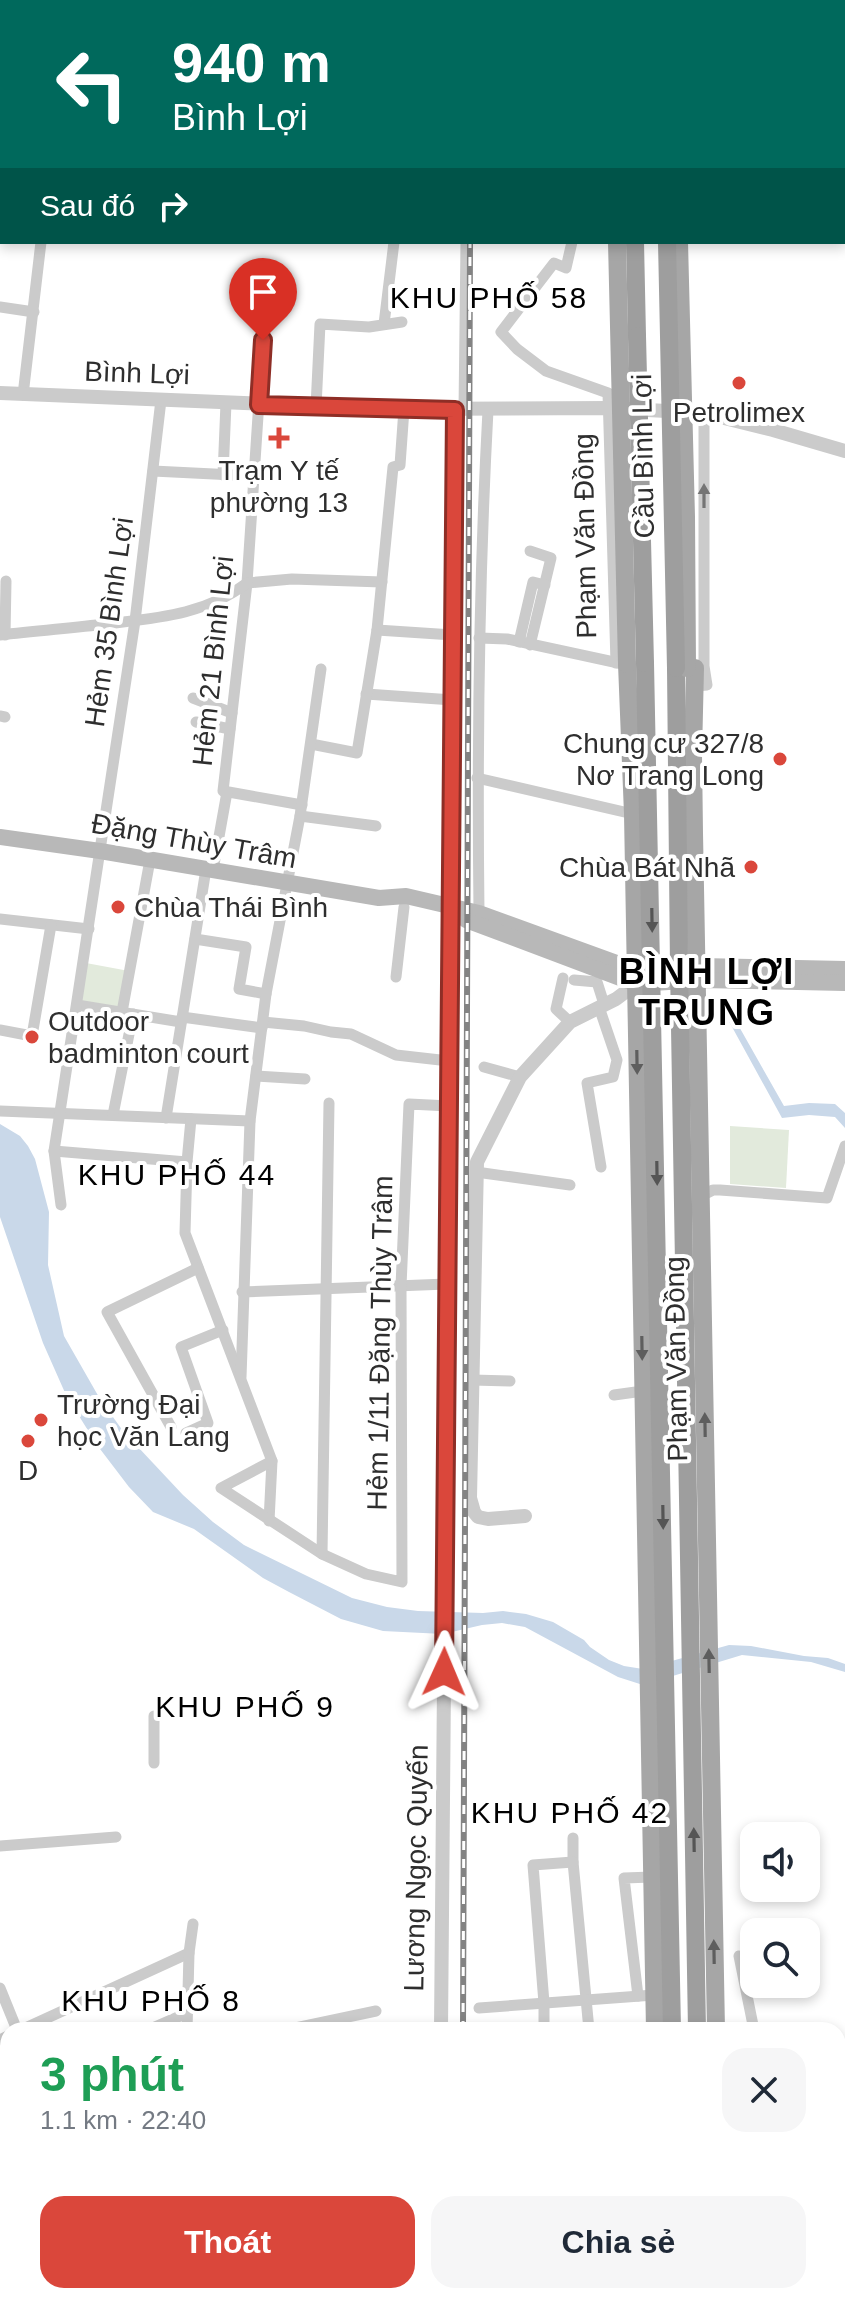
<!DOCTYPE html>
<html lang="vi">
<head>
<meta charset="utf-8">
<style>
	body { margin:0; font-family:Arial,sans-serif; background:#f6f6f7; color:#1f2937; height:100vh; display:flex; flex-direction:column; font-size:30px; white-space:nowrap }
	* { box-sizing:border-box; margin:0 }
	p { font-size:26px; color:#747a83 }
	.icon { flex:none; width:44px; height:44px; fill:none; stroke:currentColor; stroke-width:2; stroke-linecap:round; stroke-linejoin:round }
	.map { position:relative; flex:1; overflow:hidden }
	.details { position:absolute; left:0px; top:2022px; width:846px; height:282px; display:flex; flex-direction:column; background:#fff; border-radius:24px 24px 0 0; box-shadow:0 4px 12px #0003 }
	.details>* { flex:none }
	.hud { position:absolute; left:0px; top:0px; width:846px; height:244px; box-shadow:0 4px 12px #0003; background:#00695c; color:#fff; overflow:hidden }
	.controls { position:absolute; left:740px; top:1822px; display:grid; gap:16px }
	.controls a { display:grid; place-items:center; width:80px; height:80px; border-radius:16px; background:#fff; box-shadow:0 4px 12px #0003; font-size:40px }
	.pin { position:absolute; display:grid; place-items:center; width:68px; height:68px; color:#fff; margin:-82px -34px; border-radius:50% 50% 50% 0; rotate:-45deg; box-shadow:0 0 8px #0007 }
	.pin .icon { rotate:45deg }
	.me { position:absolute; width:88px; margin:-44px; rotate:1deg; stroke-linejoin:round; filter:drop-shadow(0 0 6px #0008) }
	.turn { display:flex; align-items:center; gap:28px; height:168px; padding:0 40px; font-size:36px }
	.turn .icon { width:104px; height:104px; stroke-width:2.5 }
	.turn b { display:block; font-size:56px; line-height:68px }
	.then { display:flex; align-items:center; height:76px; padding:0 40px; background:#0003; gap:16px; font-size:30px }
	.round { display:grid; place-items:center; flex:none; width:84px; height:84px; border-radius:24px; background:#f6f6f7 }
	.overview { display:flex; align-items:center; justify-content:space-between; height:136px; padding:0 40px }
	h1 { font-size:48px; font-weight:600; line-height:60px; color:#1e9e55 }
	.button { display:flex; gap:16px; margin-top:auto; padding:16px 40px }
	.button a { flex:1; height:92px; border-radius:24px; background:#da473b; color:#fff; font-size:32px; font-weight:600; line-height:92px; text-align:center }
	.button a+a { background:#f6f6f7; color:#1f2937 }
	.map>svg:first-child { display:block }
</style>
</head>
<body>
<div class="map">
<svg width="845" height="2303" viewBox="0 0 845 2303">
	<rect width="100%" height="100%" fill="#fff"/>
	<g fill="#e2eadc">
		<polygon points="86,963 129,971 121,1012 79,1004"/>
		<polygon points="730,1126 789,1130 786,1188 730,1184"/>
	</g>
	<g fill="#c9d8e9">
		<polygon points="0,0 845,0 845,153 844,2 2,2 2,135 0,134"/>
		<polygon points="724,1000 784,1106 809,1103 835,1104 845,1113 845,1128 835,1117 809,1115 782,1118 720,1005"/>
		<polygon points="0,1124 20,1136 28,1146 35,1159 49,1212 48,1265 64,1336 100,1399 123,1431 183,1495 213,1522 244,1545 352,1598 387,1607 418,1611 483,1613 503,1611 526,1614 553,1622 584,1640 590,1647 609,1660 624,1666 643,1669 729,1645 751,1646 804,1656 828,1658 845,1664 845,1672 811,1662 742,1655 643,1685 618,1677 525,1627 502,1623 482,1625 443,1634 383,1631 341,1619 289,1592 263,1578 194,1529 153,1512 129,1487 97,1445 66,1395 43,1343 0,1217"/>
	</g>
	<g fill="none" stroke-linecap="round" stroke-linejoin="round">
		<g stroke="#cbcbcb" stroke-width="11">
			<polyline points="0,206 2,192"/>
			<polyline points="572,242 566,268 554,263 501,332 517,349 546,371 608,393 616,663"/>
			<polyline points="0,307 34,312"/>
			<polyline points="384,324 394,242"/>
			<polyline points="263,340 247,583 223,791 302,805"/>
			<polyline points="23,395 41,242"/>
			<polyline points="316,407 320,324 369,327 402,322"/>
			<polyline points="464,410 466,242"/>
			<polyline points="153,471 254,476"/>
			<polyline points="223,475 226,403"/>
			<polyline points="530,551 551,558 530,645"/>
			<polyline points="247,583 292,579 382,582"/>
			<polyline points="377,630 453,635"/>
			<path d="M0,635C35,631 70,628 106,624C156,618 205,615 247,583"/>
			<polyline points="5,635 6,581"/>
			<polyline points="479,638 507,639 623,664"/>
			<polyline points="519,642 533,582 545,585"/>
			<polyline points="695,686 707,685 704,666 704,413"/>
			<polyline points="366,694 453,700"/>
			<polyline points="193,698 232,713"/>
			<polyline points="0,716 5,717"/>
			<polyline points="196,722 230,729"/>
			<polyline points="311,744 357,753 377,630 393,467 400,465 404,409"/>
			<polyline points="477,778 633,814"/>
			<polyline points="300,816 376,826"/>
			<polyline points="213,870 227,792"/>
			<path d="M479,913C477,745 479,578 488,410"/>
			<polyline points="0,919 89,929"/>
			<polyline points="195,939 246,947 239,989 266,994"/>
			<polyline points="396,977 404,907"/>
			<polyline points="563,978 556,1009 570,1022"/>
			<polyline points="574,980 597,982 604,1004"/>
			<polyline points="77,1005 181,1022"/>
			<polyline points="599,1007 617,1060 613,1077 587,1083 601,1167"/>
			<polyline points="122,1012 150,860"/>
			<polyline points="182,1017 262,1028"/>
			<polyline points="263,1022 304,1026 331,1032 351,1034 396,1055 449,1061"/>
			<polyline points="0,1030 32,1036 51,925"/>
			<polyline points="484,1067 520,1077"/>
			<polyline points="256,1076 305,1079"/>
			<polyline points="0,1111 250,1121"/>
			<polyline points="113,1115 133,1014"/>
			<polyline points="166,1118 206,869"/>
			<polyline points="54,1151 187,1162 185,1233 272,1461 269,1521"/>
			<polyline points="187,1162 191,1119"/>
			<polyline points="476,1172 570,1185"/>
			<polyline points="701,1196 713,1190 720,1190 827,1198 845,1146"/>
			<polyline points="61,1205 54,1151 135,621 161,400"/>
			<polyline points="242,1292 447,1284"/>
			<polyline points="241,1377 250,1121 266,994 300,816 321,669"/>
			<polyline points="472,1380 510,1381"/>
			<polyline points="614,1395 643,1391"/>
			<polyline points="171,1427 107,1312 198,1268"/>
			<polyline points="186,1433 208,1423 181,1347 223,1330"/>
			<polyline points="272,1461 221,1488 322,1554 366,1574 402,1582 401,1286 409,1104 449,1106"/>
			<polyline points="322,1554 329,1103"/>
			<polyline points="154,1763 154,1716"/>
			<polyline points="573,1838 573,1862 589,2030"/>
			<polyline points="0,1846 116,1837"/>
			<polyline points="739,1956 754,2030"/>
			<polyline points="0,1988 17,2030"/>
			<polyline points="638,1996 624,1878 652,1877"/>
			<polyline points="479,2008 654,1995"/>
			<polyline points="21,2030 189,1953"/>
			<polyline points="148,2030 187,2013"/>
			<polyline points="187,2030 189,1953 193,1924"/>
			<polyline points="286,2030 376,2011"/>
			<polyline points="544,2030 544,2003 533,1865 573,1862"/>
			<polyline points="0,2040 8,2036"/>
			<polyline points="0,2139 8,2134"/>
			<polyline points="838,2267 845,2267"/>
			<polyline points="47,2296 52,2303"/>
			<polyline points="349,2296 353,2298 383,2296"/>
			<polyline points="580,2296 580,2303"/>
			<polyline points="614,2296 614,2303"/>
			<polyline points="791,2296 792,2303"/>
			<polyline points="12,2303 20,2296"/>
			<polyline points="120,2303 128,2296"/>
		</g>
		<g stroke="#cbcbcb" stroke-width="14">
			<polyline points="0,393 391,409 610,408 704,413 773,430 845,451"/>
			<polyline points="525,1516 488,1519 478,1517 474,1512 470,1498 477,1162 520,1077 570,1022 616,999 636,984"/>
			<polyline points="441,2030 455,410"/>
			<polyline points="0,2221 8,2214"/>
			<polyline points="0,2239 8,2232"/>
			<polyline points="438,2303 438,2296"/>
		</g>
		<g stroke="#b8b8b8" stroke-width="16">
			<polyline points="0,837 100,851 379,898 406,896 479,913 636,970 700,966 845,969"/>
			<polyline points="466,920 636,984 701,980 845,983"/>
		</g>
		<g stroke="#a6a6a6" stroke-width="18">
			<polyline points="613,0 613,2"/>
			<polyline points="672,0 672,2"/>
			<polyline points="627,664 633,814 655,2030"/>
			<polyline points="695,668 693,754 694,833 716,2030"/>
			<polyline points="660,2296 660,2303"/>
			<polyline points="720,2296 721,2303"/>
		</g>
		<g stroke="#9e9e9e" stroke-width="18">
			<polyline points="631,0 631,2"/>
			<polyline points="662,0 662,2"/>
			<polyline points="635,242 637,336"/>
			<polyline points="645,663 672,2030"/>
			<polyline points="676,668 679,968 697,2030"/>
			<polyline points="677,2296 677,2303"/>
			<polyline points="701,2296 701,2303"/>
		</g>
		<g stroke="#838383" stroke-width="6">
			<g id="rail">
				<polyline points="471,2 471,0"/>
				<polyline points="463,2030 470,242"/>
				<polyline points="462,2303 462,2296"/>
			</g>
		</g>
		<use href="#rail" stroke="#fff" stroke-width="3" stroke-dasharray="9" stroke-linecap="butt"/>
		<g stroke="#a6a6a6" stroke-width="18">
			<polyline points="617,242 627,664"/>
			<polyline points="679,242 686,517 687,668"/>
		</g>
		<g stroke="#9e9e9e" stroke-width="18">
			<polyline points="667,242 676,668"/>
			<polyline points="637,336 645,663"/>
		</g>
	</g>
	<defs><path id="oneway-solid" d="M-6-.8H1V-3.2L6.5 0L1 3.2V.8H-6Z" transform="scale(2)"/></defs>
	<use fill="#757575" href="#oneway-solid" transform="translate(704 496) rotate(-90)"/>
	<g fill="#555">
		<use href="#oneway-solid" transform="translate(652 920) rotate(89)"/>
		<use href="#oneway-solid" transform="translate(657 1173) rotate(89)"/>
		<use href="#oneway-solid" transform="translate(663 1517) rotate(89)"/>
		<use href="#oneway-solid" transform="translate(694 1840) rotate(-91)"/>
	</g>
	<g fill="#5e5e5e">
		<use href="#oneway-solid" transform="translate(637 1062) rotate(89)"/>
		<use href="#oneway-solid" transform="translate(642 1348) rotate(89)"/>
		<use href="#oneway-solid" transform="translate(705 1425) rotate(-91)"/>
		<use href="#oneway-solid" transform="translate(709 1661) rotate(-91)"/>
		<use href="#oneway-solid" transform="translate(714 1952) rotate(-91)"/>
	</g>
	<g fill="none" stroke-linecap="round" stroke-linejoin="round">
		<g stroke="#8e2e26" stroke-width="20">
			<polyline id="route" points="263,340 259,405 455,410 444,1672"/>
		</g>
		<use href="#route" stroke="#da473b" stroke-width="14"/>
	</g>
	<g fill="#da473b" stroke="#fff" stroke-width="3">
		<circle cx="739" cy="383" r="8"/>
		<path d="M275 426h8v8h8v8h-8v8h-8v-8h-8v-8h8z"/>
		<circle cx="780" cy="759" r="8"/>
		<circle cx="751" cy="867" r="8"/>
		<circle cx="118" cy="907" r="8"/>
		<circle cx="32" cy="1037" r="8"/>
		<circle cx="41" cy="1420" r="8"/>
		<circle cx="28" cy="1441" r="8"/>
	</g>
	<g text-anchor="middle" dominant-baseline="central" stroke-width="8" stroke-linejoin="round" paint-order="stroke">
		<g font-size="28" fill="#2e2e2e" stroke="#fff">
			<text transform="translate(137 373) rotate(2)">Bình Lợi</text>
			<text transform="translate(643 456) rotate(-91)">Cầu Bình Lợi</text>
			<text transform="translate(585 536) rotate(-91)">Phạm Văn Đồng</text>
			<text transform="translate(109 622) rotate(-82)">Hẻm 35 Bình Lợi</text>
			<text transform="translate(213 661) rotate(-84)">Hẻm 21 Bình Lợi</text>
			<text transform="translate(194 841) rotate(10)">Đặng Thùy Trâm</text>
			<text transform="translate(380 1343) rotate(-89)">Hẻm 1/11 Đặng Thùy Trâm</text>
			<text transform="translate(676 1359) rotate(-91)">Phạm Văn Đồng</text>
			<text transform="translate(416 1868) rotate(-89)">Lương Ngọc Quyến</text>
		</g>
		<g font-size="28" fill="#2e2e2e" stroke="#fff">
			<text x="739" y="412">Petrolimex</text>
			<text x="279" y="470">Trạm Y tế<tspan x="279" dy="32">phường 13</tspan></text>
			<text x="764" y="743" text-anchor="end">Chung cư 327/8<tspan x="764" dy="32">Nơ Trang Long</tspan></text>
			<text x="735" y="867" text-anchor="end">Chùa Bát Nhã</text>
			<text x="134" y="907" text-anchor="start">Chùa Thái Bình</text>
			<text x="48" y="1021" text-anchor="start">Outdoor<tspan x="48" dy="32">badminton court</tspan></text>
			<text x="57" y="1404" text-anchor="start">Trường Đại<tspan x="57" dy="32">học Văn Lang</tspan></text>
			<text x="28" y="1470">D</text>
		</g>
		<g font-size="30" letter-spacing="2" fill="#000" stroke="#fff">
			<text x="489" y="297">KHU PHỐ 58</text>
			<text x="177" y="1174">KHU PHỐ 44</text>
			<text x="245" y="1706">KHU PHỐ 9</text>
			<text x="570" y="1812">KHU PHỐ 42</text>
			<text x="151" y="2000">KHU PHỐ 8</text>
		</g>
		<g font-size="36" font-weight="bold" letter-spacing="2" fill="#000" stroke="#fff">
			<text x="707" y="971">BÌNH LỢI<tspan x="707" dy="41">TRUNG</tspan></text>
		</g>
	</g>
</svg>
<div class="controls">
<a><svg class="icon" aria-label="sound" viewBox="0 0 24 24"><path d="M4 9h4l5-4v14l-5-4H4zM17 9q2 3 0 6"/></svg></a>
<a><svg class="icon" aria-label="search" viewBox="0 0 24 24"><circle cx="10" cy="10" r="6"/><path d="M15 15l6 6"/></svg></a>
</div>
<div class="pin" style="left:263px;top:340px;background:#d93025"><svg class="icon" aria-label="arrive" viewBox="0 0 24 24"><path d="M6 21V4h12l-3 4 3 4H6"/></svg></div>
<svg class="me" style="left:444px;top:1672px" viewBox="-20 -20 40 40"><path d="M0-17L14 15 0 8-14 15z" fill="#da473b" stroke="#fff" stroke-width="4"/></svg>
<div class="hud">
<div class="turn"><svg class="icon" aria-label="left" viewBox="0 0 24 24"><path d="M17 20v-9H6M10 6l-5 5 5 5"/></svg><div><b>940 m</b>Bình Lợi</div></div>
<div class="then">Sau đó<svg class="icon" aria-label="right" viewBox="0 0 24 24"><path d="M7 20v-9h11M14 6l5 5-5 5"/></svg></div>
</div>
<section class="details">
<div class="overview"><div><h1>3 phút</h1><p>1.1 km · 22:40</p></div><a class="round"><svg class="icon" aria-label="close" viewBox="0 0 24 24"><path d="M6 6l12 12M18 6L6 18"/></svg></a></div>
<div class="button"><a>Thoát</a><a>Chia sẻ</a></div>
</section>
</div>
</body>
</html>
